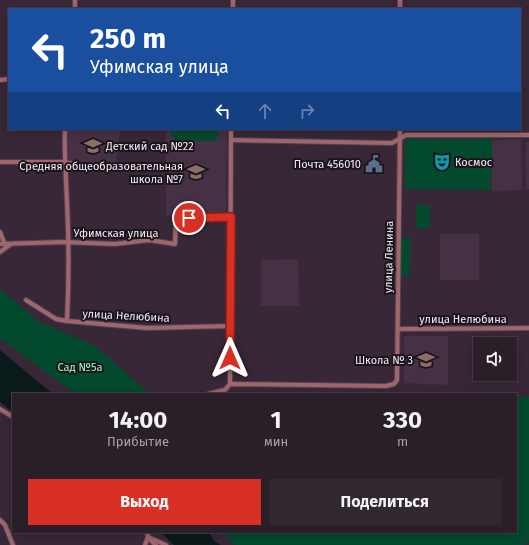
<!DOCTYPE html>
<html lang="ru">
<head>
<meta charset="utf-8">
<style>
	body { margin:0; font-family:"Fira Sans",sans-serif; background:#322731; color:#f1f3f6; height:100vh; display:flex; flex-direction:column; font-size:15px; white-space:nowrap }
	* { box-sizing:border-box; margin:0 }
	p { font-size:13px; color:#a5a2a8 }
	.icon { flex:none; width:22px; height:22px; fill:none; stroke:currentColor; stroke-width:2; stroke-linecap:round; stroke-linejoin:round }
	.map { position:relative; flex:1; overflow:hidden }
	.details { position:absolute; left:12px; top:393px; width:505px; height:140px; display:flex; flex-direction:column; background:#2a1e29; border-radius:0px; box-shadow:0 2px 10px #0003,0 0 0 1px #463c46 }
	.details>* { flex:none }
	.banner { position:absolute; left:8px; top:8px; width:513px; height:122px; border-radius:0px; box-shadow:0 2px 10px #0003,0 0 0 1px #463c46; background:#1a4fa0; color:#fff; overflow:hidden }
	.buttons { position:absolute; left:473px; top:337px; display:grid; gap:8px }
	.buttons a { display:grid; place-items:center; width:44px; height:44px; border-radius:0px; background:#2a1e29; box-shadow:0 2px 10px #0003,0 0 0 1px #463c46; font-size:20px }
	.pin { position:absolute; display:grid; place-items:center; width:34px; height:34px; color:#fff; margin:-17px; border:2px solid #fff; border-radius:50%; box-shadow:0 1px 4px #0007 }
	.me { position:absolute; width:44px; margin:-22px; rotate:0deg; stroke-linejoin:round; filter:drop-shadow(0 0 3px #0008) }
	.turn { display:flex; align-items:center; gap:14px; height:84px; padding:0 16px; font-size:18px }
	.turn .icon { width:52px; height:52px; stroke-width:2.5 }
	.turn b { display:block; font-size:28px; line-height:34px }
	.lanes { display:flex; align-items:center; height:38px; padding:0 16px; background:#0003; justify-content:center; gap:20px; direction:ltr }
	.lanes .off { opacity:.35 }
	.eta { display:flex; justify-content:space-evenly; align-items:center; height:68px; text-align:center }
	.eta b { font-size:24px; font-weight:700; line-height:28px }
	.button { display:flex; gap:8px; margin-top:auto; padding:8px 16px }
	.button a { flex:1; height:46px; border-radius:0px; background:#d93025; color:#fff; font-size:16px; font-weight:700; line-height:46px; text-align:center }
	.button a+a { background:#322731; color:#f1f3f6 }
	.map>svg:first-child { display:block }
</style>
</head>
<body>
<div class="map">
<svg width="529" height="545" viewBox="0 0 529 545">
	<rect width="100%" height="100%" fill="#382837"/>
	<g fill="#453044">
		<polygon points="68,129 120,129 116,166 68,163"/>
		<polygon points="166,129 227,129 226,215 166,215"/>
		<polygon points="521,139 522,190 492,191 492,140"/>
		<rect x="526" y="142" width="3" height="47"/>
		<rect x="440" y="234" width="39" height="46"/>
		<polygon points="298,259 299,306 261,306 261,260"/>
		<polygon points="404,336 448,336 448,385 404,383"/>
	</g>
	<g fill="#02492e">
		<polygon points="171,129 219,129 218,136 215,141 175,140 171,135"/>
		<polygon points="405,139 492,139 491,190 405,189"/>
		<rect x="416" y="205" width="14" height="23"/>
		<polygon points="401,238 411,238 409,276 400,276"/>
		<polygon points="0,289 38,321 95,346 150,394 76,394 0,338"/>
		<polygon points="516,397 529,397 529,542 524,545 234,545 223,532 516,532"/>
	</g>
	<g fill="#0b1a1b">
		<polygon points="0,350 53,394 13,394 13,412 0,402"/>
		<polygon points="160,532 209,532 214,541 221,545 174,545"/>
	</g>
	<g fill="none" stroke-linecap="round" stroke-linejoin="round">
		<g stroke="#534352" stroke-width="6">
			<g id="minor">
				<polyline points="233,0 233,9"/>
				<polyline points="75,9 75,0"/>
				<polyline points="400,9 400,0"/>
				<polyline points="0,80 9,79"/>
				<path d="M65,129C64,154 66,177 67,202C69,242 69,281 67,321"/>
				<polyline points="231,140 392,143 406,135 529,135"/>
				<polyline points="0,162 64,162 96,168"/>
				<polyline points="0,232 5,245"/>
				<polyline points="0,244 63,242 115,244 149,240 175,244 176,218 231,217"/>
				<polyline points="0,252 11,244"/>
				<polyline points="26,300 56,319 67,321 147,328 230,326"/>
				<polyline points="398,329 529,328"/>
				<polyline points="230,384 231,129"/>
				<polyline points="208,394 225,390 230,384 386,386 394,384 397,380 400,129"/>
				<polyline points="0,409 13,417"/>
				<polyline points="0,520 5,525 13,545"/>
				<polyline points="148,537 166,545"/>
				<polyline points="148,538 156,545"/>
				<polyline points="145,545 148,537 147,532"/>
			</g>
		</g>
		<use href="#minor" stroke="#a0666b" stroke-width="4"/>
	</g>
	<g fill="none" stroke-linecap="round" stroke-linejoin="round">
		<g stroke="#8d1f18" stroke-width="10">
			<polyline id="route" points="189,218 231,217 230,358"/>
		</g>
		<use href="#route" stroke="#d93025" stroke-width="7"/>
	</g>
	<defs>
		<g id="school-bare" transform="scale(1.38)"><path d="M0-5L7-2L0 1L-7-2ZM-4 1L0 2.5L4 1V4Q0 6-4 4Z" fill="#8d6e63" stroke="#1b141b" stroke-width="2.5" paint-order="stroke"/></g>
		<g id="theatre-bare" transform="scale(1.38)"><path d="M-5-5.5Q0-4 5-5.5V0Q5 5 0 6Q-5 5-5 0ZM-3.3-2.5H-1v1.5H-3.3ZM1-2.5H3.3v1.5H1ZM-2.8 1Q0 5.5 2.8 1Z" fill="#0f9aa8" stroke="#1b141b" stroke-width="2.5" paint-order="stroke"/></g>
		<g id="civic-bare" transform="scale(1.38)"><path d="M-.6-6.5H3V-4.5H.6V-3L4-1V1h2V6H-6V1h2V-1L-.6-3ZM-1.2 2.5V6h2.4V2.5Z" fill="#5c6f8a" stroke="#1b141b" stroke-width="2.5" paint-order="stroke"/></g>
	</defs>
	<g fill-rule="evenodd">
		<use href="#school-bare" x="93" y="146"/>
		<use href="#theatre-bare" x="442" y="162"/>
		<use href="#civic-bare" x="374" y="164"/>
		<use href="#school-bare" x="196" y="172"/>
		<use href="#school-bare" x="426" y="360"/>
	</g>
	<g text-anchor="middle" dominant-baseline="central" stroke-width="4" stroke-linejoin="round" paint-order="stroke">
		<g font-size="11" fill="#f6ecf6" stroke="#1b141b" text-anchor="end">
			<text x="106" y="146" text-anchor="start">Детский сад №22</text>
			<text x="455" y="162" text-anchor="start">Космос</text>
			<text x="361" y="164">Почта 456010</text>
			<text x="183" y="166">Средняя общеобразовательная<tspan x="183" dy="13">школа №7</tspan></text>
			<text x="413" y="360">Школа № 3</text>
		</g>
		<g font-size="11" fill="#f6ecf6" stroke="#1b141b">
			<text x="116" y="233">Уфимская улица</text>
			<text transform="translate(389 257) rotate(-89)">улица Ленина</text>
			<text transform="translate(126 316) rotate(3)">улица Нелюбина</text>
			<text x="463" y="319">улица Нелюбина</text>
		</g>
		<g font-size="11" fill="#a1fccc" stroke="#1b141b">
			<text x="80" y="367">Сад №5а</text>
		</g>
	</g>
</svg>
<div class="buttons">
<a><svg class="icon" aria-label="sound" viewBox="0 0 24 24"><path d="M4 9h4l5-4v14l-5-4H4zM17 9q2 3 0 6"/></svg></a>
</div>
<div class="pin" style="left:189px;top:218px;background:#d93025"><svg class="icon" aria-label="arrive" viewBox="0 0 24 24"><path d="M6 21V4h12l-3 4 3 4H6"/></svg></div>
<svg class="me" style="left:230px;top:358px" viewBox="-20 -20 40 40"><path d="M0-17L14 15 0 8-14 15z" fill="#d93025" stroke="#fff" stroke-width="4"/></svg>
<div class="banner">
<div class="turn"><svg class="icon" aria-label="left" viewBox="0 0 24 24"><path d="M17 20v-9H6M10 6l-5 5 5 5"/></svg><div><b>250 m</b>Уфимская улица</div></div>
<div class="lanes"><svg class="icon" aria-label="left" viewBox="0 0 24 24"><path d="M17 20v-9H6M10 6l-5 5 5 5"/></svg><svg class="icon off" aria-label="ahead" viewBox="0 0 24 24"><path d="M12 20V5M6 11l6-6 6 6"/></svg><svg class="icon off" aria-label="right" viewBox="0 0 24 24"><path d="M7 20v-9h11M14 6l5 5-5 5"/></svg></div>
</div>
<section class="details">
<div class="eta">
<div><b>14:00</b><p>Прибытие</p></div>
<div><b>1</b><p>мин</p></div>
<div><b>330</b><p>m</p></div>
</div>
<div class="button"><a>Выход</a><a>Поделиться</a></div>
</section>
</div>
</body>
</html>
